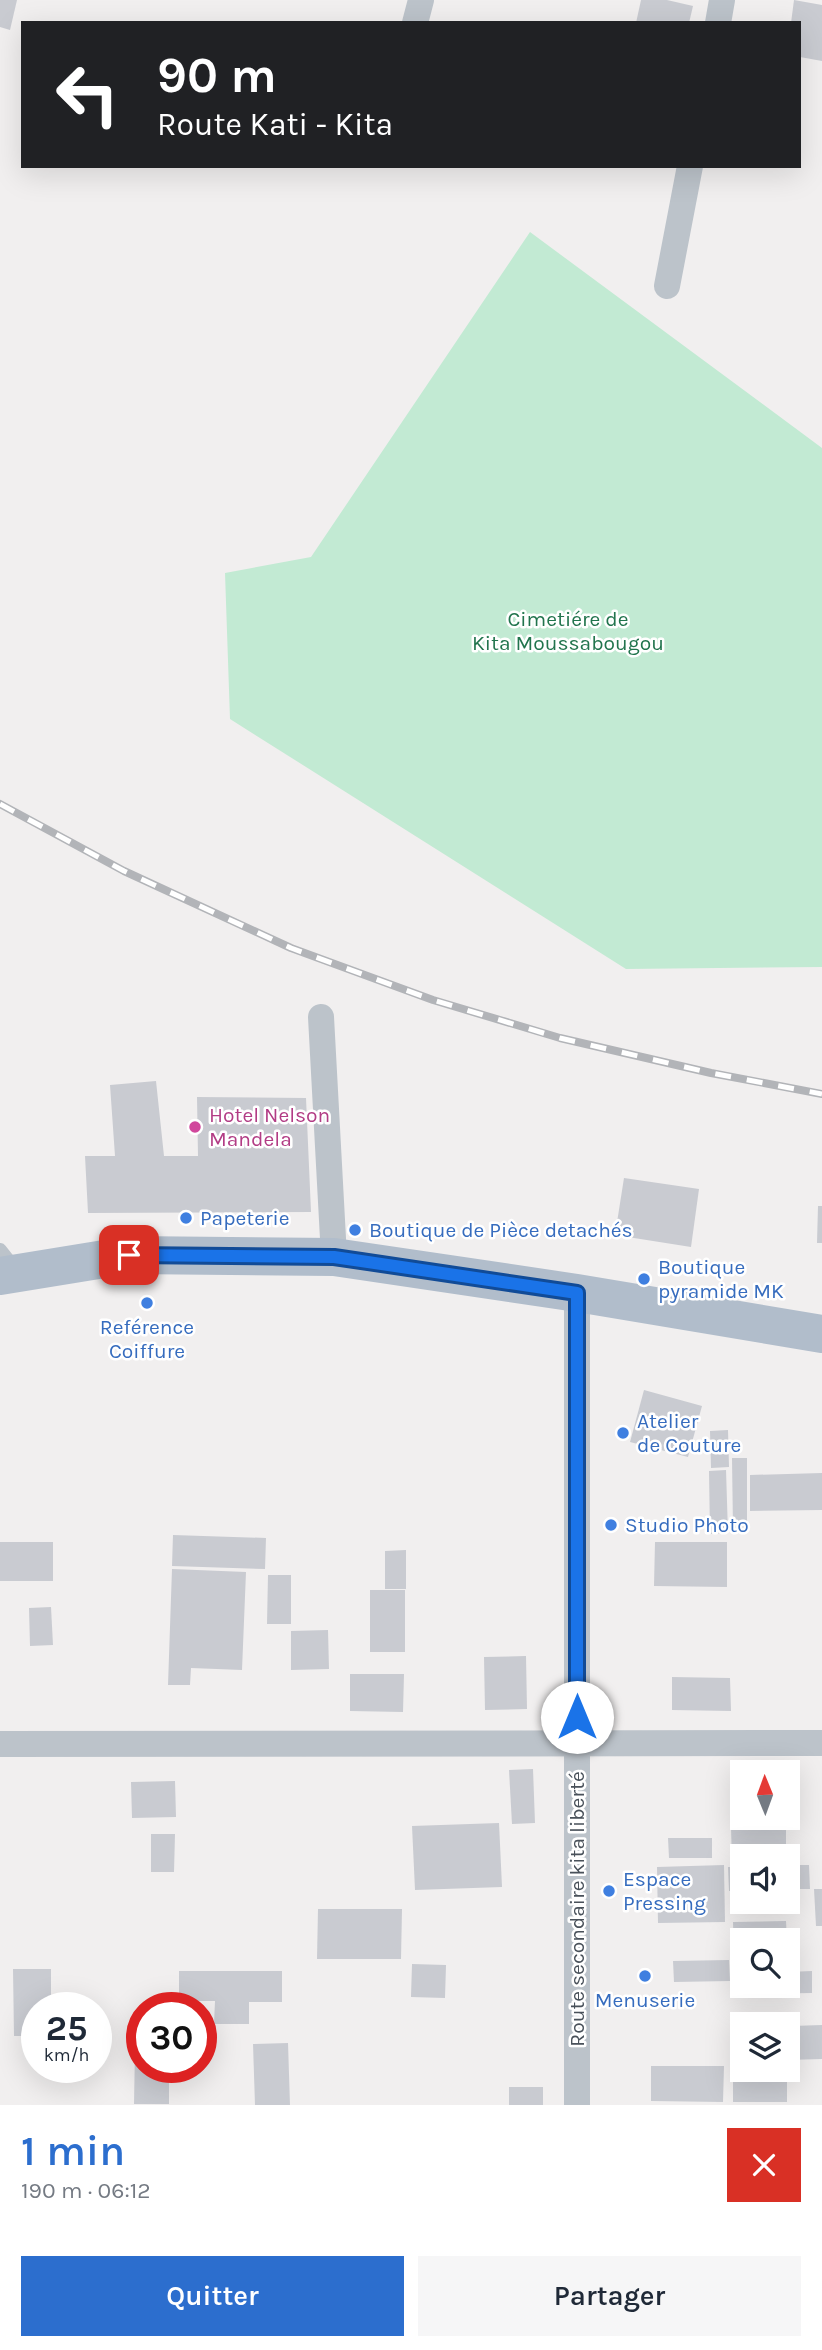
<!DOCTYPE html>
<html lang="fr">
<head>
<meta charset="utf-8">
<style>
	body { margin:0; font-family:Karla,sans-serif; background:#f6f6f7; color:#1f2937; height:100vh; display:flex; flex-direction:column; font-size:26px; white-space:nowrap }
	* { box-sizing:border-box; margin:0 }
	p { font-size:23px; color:#747a83 }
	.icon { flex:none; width:38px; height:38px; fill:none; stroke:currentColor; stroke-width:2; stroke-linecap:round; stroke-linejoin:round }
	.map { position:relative; height:2105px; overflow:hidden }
	.panel { display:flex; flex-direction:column; background:#fff; flex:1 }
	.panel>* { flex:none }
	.top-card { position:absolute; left:21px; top:21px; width:780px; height:147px; border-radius:0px; box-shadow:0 7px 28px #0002; background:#202124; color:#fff; overflow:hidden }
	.needle { width:46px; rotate:359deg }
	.tools { position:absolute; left:730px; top:1760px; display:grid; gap:14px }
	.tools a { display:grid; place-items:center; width:70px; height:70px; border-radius:0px; background:#fff; box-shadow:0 7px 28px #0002; font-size:35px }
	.speed { position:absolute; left:21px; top:1992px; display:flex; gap:14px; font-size:35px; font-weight:700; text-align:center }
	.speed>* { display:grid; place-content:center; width:91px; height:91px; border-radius:50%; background:#fff; box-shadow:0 7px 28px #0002; line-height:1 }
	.speed small { font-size:18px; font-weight:400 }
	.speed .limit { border:10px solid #d22; background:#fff; color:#111 }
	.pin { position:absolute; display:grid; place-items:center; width:60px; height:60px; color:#fff; margin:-30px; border-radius:14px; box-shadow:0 4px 10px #0006 }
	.me { position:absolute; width:77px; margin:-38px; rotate:0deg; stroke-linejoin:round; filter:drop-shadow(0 0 5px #0008) }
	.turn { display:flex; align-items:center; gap:24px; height:147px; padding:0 21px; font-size:32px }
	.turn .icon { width:91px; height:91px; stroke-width:2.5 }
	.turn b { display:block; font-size:49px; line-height:60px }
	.round { display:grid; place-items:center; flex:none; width:74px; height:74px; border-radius:0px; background:#f6f6f7 }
	.summary { display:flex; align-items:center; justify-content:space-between; height:119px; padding:0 21px }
	h1 { font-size:42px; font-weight:600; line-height:52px; color:#2c6ece }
	.cta { display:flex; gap:14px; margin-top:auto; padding:14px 21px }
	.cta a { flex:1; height:80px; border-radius:0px; background:#2c6ece; color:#fff; font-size:28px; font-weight:600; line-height:80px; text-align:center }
	.cta a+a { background:#f6f6f7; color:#1f2937 }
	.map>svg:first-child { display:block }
</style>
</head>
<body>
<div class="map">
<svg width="822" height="2105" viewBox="0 0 822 2105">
	<rect width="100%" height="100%" fill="#f1efef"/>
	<polygon fill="#c2ead3" points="530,232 822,448 822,967 626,969 230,719 225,573 311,557"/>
	<g fill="#c9cbd1">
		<polygon points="0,0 17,0 10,30 0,27"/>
		<polygon points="641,0 667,0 693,6 689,23 636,23"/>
		<polygon points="794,0 822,5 822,61 800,57 800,23 791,23"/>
		<polygon points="156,1081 164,1156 198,1156 197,1097 306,1098 311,1212 88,1213 85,1156 115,1156 110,1085"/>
		<polygon points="624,1178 699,1189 691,1247 615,1235"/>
		<polygon points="818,1206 822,1206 822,1243 817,1243"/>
		<polygon points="644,1390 702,1406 688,1457 630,1442"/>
		<polygon points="728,1430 729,1467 711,1468 710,1431"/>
		<polygon points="732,1458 747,1458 747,1529 733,1529"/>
		<polygon points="726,1470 728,1533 710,1534 709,1471"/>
		<polygon points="822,1473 822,1510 750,1511 750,1475"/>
		<polygon points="173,1535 266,1538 265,1569 172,1566"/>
		<rect x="0" y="1542" width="53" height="39"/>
		<polygon points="655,1542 727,1542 727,1587 654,1586"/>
		<polygon points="406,1550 406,1589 385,1589 385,1551"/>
		<polygon points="172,1569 246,1572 242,1670 191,1668 190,1685 168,1685"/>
		<polygon points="268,1575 291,1575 291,1624 267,1624"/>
		<rect x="370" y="1590" width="35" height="62"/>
		<polygon points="51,1607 53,1645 30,1646 29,1608"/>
		<polygon points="328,1630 329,1669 291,1670 291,1631"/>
		<polygon points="526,1656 527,1709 485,1710 484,1657"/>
		<polygon points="350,1674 404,1674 403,1712 350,1711"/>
		<polygon points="672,1677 730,1678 731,1711 672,1710"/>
		<polygon points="533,1769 535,1823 512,1824 509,1770"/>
		<polygon points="175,1781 176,1817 132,1818 131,1782"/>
		<polygon points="499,1823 502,1887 415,1890 412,1826"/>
		<polygon points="786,1826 786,1857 742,1857 742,1861 732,1861 731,1828"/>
		<polygon points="151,1834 175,1834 174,1872 151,1872"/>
		<polygon points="668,1838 712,1838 712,1858 669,1858"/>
		<polygon points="724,1865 725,1922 658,1923 657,1867"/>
		<polygon points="788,1865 809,1865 810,1889 788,1889"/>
		<polygon points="728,1867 742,1867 742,1891 729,1891"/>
		<polygon points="814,1889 822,1889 822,1926 816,1926"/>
		<polygon points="318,1909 402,1909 401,1959 317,1959"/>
		<polygon points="786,1921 787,1941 742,1941 742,1957 734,1957 733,1922"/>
		<polygon points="729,1960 730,1981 674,1982 673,1961"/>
		<polygon points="412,1964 446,1965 445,1998 411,1997"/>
		<polygon points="13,1969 51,1969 51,2007 37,2007 37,2036 14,2036"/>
		<polygon points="179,1971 282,1971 282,2002 249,2002 249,2024 214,2024 215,2001 179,2001"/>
		<polygon points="812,1971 812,1993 736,1994 736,1973 742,1973 742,1986 788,1986 788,1972"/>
		<polygon points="791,2018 792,2026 822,2025 822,2059 788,2060 788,2025 781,2025 781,2019"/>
		<polygon points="288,2043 290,2105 255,2105 253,2044"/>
		<polygon points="135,2049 142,2049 142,2067 169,2067 169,2104 134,2104"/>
		<polygon points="651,2066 724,2066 723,2102 651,2101"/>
		<polygon points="733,2066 742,2066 742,2070 787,2070 787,2102 733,2102"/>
		<rect x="509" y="2087" width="34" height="18"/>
	</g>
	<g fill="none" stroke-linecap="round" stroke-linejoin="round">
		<polyline stroke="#bcc3ca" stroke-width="14" points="0,1250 15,1269"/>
		<g stroke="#bcc3ca" stroke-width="26">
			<polyline points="415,23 421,0"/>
			<polyline points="718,23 722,0"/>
			<polyline points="667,286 690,166"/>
			<polyline points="321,1017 334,1257"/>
			<polyline points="0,1744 822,1743"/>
			<polyline points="577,2105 577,1293"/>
		</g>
		<polyline stroke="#b1bdcb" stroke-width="38" points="0,1276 129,1255 334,1257 577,1293 822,1334"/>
		<g stroke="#b2b4b8" stroke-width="8">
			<polyline id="rail" points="0,804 124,871 291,948 433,1000 560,1038 711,1073 822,1094"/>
		</g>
		<use href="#rail" stroke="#fff" stroke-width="5" stroke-dasharray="16" stroke-linecap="butt"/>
	</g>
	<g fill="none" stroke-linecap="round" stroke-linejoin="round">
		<g stroke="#114b97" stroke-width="18">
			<polyline id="route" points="129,1255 334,1257 577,1293 577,1717"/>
		</g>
		<use href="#route" stroke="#1a73e8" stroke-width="12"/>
	</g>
	<circle fill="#d1479c" stroke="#fff" stroke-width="2.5" cx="195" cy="1127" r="7"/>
	<g fill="#3f7fe0" stroke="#fff" stroke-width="2.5">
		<circle cx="186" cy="1218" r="7"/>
		<circle cx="355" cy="1230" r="7"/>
		<circle cx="644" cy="1279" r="7"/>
		<circle cx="147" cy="1303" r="7"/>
		<circle cx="623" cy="1433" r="7"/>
		<circle cx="611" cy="1525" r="7"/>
		<circle cx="609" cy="1891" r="7"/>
		<circle cx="645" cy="1976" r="7"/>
	</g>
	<g text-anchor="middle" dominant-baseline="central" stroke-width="5" stroke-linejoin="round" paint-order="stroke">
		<g font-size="21" fill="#21744d" stroke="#fff">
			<text x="568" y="619">Cimetiére de<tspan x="568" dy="24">Kita Moussabougou</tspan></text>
		</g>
		<g font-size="21" fill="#b23c85" stroke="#fff" text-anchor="start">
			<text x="209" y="1115">Hotel Nelson<tspan x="209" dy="24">Mandela</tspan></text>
		</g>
		<g font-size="21" fill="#366cbe" stroke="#fff" text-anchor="start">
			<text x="200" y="1218">Papeterie</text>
			<text x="369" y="1230">Boutique de Pièce detachés</text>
			<text x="658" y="1267">Boutique<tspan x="658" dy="24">pyramide MK</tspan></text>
			<text x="147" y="1327" text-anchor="middle">Reférence<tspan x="147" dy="24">Coiffure</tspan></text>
			<text x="637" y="1421">Atelier<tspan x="637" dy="24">de Couture</tspan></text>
			<text x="625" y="1525">Studio Photo</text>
			<text x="623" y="1879">Espace<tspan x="623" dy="24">Pressing</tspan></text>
			<text x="645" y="2000" text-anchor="middle">Menuserie</text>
		</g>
		<g font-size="21" fill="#49515a" stroke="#fff">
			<text transform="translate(577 1909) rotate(-90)">Route secondaire kita liberté</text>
		</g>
	</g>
</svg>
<div class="tools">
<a><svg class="needle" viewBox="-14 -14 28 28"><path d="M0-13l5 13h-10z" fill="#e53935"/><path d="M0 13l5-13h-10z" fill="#747a83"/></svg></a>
<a><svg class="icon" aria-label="sound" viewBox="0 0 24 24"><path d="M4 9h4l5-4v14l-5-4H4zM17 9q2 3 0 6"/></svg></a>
<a><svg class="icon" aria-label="search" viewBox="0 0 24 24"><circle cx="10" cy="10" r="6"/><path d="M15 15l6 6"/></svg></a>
<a><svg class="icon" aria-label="layers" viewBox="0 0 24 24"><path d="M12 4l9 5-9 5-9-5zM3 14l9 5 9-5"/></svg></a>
</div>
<div class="speed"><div>25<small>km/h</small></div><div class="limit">30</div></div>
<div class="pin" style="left:129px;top:1255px;background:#d93025"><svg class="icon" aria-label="arrive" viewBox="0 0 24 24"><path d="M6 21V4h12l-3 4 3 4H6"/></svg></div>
<svg class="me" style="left:577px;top:1717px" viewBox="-20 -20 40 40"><circle r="19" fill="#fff"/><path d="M0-13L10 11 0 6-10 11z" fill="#1a73e8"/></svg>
<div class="top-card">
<div class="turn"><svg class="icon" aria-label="left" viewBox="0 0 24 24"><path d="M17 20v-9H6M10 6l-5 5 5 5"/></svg><div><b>90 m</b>Route Kati - Kita</div></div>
</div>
</div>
<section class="panel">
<div class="summary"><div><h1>1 min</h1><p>190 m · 06:12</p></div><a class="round" style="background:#d93025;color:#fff"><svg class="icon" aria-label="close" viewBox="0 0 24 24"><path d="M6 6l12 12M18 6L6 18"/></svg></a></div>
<div class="cta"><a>Quitter</a><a>Partager</a></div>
</section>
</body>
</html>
